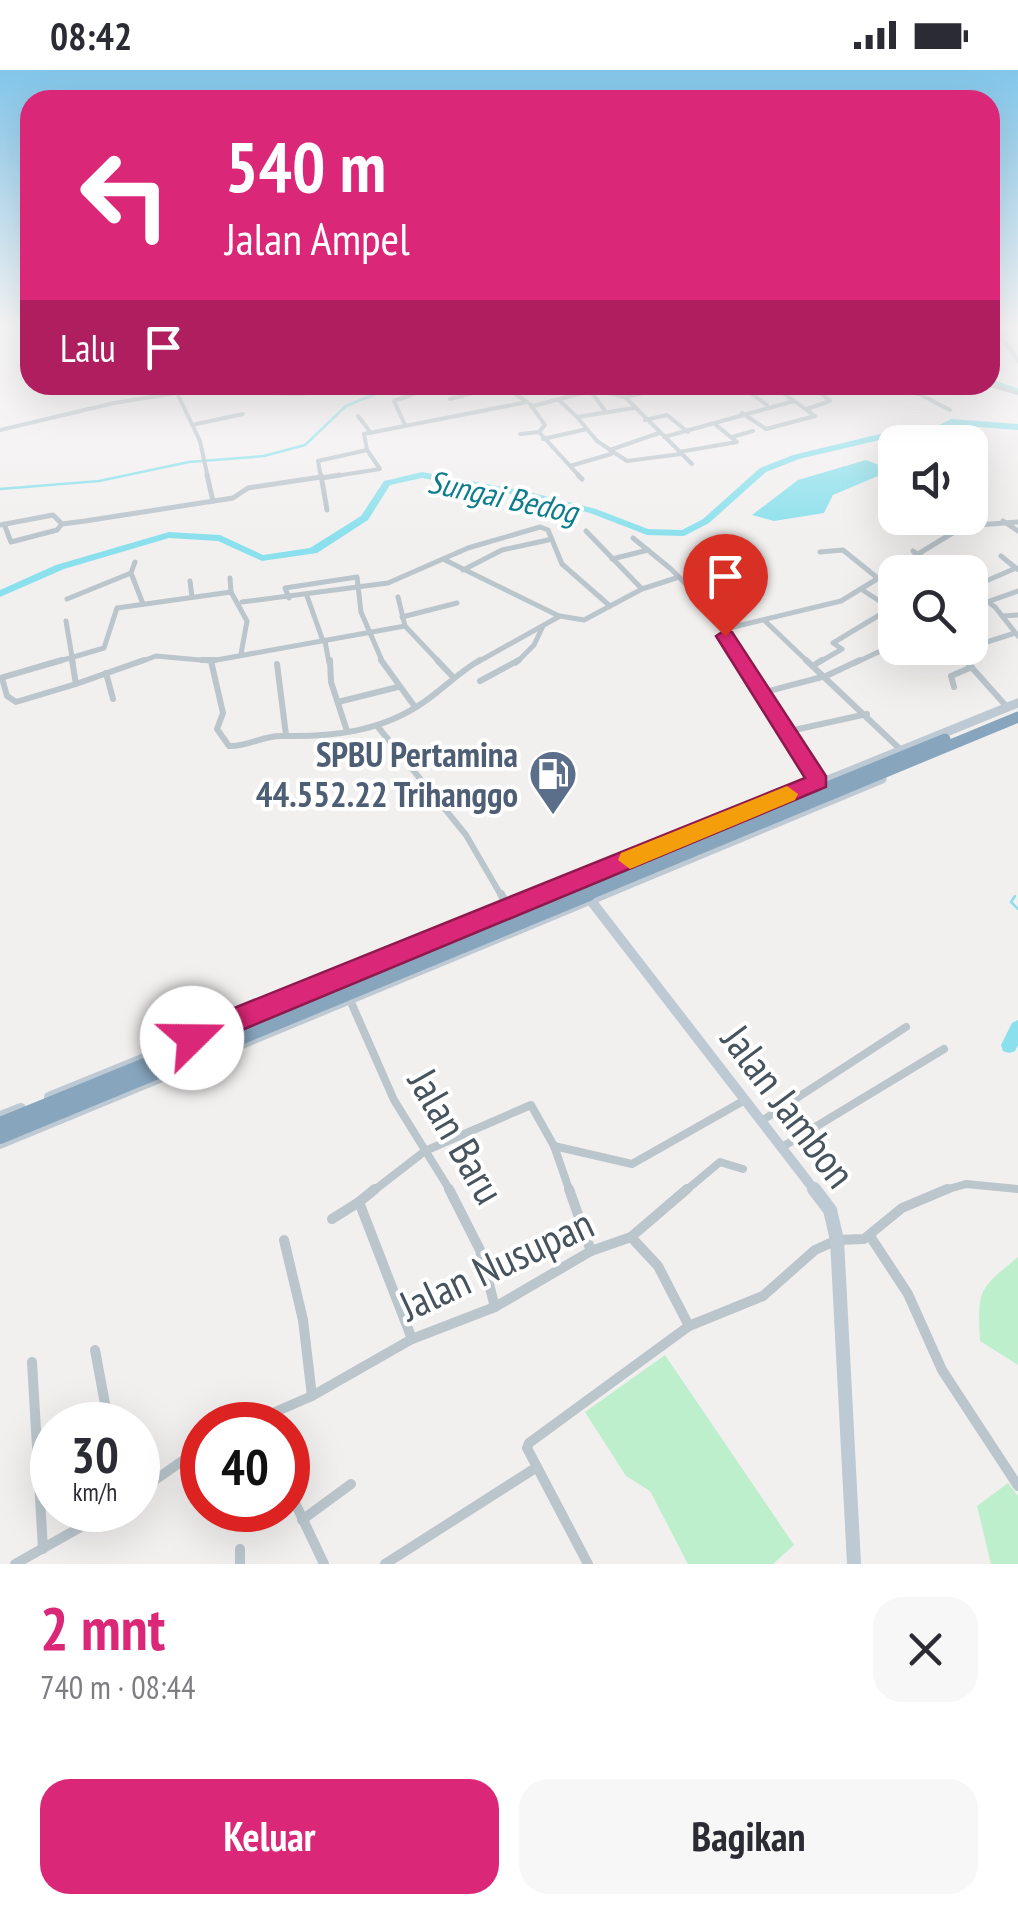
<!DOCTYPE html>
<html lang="id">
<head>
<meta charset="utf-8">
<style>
	body { margin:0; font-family:"PT Sans Narrow",sans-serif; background:#f7f7f7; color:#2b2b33; height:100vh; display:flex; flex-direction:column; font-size:38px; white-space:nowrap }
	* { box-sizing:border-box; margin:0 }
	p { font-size:32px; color:#7c7c81 }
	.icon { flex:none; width:55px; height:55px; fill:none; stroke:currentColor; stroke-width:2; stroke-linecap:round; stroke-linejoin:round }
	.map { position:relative; height:1494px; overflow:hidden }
	.sheet { display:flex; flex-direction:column; background:#fff; flex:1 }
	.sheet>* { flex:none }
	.banner { position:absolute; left:20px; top:20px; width:980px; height:305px; border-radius:30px; box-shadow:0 10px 40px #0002; background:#db2777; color:#fff; overflow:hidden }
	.buttons { position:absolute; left:878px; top:355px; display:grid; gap:20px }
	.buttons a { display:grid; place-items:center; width:110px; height:110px; border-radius:20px; background:#fff; box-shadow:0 10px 40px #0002; font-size:50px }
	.speed { position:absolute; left:30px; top:1332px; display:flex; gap:20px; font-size:50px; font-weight:700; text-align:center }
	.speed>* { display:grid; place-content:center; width:130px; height:130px; border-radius:50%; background:#fff; box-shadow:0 10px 40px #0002; line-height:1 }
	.speed small { font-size:25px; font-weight:400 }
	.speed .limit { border:15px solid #d22; background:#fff; color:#111 }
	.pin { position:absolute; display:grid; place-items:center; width:85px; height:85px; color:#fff; margin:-102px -42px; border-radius:50% 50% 50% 0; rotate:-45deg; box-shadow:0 0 10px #0007 }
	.pin .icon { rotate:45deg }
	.me { position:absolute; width:110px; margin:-55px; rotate:68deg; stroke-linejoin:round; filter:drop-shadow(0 0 8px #0008) }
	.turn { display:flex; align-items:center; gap:35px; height:210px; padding:0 40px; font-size:45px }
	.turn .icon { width:130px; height:130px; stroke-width:2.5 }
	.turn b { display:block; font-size:70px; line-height:85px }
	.then { display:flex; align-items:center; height:95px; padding:0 40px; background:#0003; gap:20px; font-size:38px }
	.round { display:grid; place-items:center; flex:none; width:105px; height:105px; border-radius:30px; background:#f7f7f7 }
	.headline { display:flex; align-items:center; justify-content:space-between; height:170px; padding:0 40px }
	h1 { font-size:60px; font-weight:600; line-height:75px; color:#db2777 }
	.button { display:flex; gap:20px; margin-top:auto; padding:20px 40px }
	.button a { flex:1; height:115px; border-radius:30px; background:#db2777; color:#fff; font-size:40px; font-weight:600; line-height:115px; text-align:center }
	.button a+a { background:#f7f7f7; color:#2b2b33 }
	.status { display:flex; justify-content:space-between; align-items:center; height:70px; padding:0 50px; background:#fff; direction:ltr }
	.status svg { height:28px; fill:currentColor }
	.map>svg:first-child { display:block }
</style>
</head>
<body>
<div class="status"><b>08:42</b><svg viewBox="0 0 49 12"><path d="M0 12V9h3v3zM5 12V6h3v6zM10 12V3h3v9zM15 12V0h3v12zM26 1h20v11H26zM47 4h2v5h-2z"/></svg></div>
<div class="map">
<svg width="1018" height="1494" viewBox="0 0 1018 1494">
	<rect width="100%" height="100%" fill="#f2efef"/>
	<g fill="#bdefcc">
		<path d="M1018,1187V1295L980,1271C977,1217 980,1219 1018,1187Z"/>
		<polygon points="665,1285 794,1475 773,1494 688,1494 650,1421 626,1406 585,1342"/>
		<polygon points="1008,1413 1018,1426 1018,1494 991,1494 977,1436"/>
	</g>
	<polygon fill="#8ae0ec" points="866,390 892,400 833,425 824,443 774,451 752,445 798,410"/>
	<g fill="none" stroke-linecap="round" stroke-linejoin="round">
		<g stroke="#8ae0ec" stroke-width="2.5">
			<polyline points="0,419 99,411 189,392 264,386 305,375 346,336 398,315"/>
			<polyline points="1015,826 1011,832 1018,839"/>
		</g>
		<polyline stroke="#8ae0ec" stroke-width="5" points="990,312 1018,321"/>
		<g fill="#8ae0ec" fill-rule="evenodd">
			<polygon points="951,349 1018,354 1018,360 952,355 926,369 884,369 799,389 766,402 709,453 684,466 647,465 590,443 525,427 422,408 390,415 368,450 317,483 262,491 218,471 169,468 64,499 0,527 0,520 56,495 169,462 220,465 263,485 310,478 361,446 384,411 422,402 525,421 596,439 648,459 682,460 703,449 760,398 793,385 884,363 924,363"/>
			<polygon points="1018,950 1018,975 1015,981 1009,983 1003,981 1001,975 1012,953"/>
		</g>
		<g stroke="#bac5cc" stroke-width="4">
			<polyline points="494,315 511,321 544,315"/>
			<polyline points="694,315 706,320 729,315"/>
			<polyline points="740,315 767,335"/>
			<polyline points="902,315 950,340"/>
			<polyline points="990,315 1018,323"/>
			<polyline points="196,320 301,324 354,315"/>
			<polyline points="177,323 200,371 208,408"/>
			<polyline points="592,323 606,342"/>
			<polyline points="917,324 936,315"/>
			<polyline points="625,327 692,394"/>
			<polyline points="450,329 495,317"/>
			<polyline points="559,330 577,347 634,338"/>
			<polyline points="533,336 594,320 625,327 680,315"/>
			<polyline points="807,339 830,331 822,324 844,316"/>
			<polyline points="742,343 766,359 815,346 772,315"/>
			<polyline points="358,346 371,363"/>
			<polyline points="577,347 597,371 627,391 681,384"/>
			<polyline points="645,350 667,345 688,362"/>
			<polyline points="192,355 243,344"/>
			<polyline points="405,355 394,331 438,315"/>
			<polyline points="0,360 114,333 195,320 196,315"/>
			<polyline points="539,362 581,408"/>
			<polyline points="520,364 539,362 545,355 530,334"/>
			<polyline points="664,367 794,331"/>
			<polyline points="732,367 753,361"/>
			<polyline points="543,369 587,359"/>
			<polyline points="610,380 659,363"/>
			<polyline points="679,382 737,372 716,355"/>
			<polyline points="570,396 611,384"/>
			<polyline points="317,408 321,407"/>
			<polyline points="321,408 318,391 367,380 364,364 527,332 511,321"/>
			<polyline points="323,408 380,399 367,380"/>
		</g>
		<g stroke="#bac5cc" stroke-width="5">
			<polyline points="207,405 213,431"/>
			<polyline points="321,405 327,440"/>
			<polyline points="578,405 582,409"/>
			<polyline points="321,408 340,405"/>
			<polyline points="1003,451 1018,461"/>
			<polyline points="4,454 11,472 57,460 62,454"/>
			<polyline points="0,455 53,445 62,454 85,451 233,428 248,418 321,407"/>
			<polyline points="586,461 642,519"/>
			<polyline points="633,468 671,499 729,558"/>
			<polyline points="913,481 945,502"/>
			<polyline points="820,482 843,480 880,510"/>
			<polyline points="1001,486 1017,499"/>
			<polyline points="443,489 559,546"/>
			<polyline points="612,489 648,480"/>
			<polyline points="135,492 131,503 143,534"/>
			<polyline points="463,500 502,480 548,470"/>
			<polyline points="230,508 231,522"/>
			<polyline points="190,511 192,527"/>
			<polyline points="970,518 1016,498"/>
			<polyline points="970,519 995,537 1018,566"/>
			<polyline points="864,521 895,541"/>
			<polyline points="307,526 323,571"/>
			<polyline points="398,527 405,556"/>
			<polyline points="289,528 285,518 357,507 361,542 383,593"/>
			<polyline points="67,529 131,503"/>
			<polyline points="242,532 388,513 468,478 540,457 548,460 562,494 610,536"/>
			<polyline points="970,538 1018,521"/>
			<polyline points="1003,546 1018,545"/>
			<polyline points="402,547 457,533"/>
			<polyline points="764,550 809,593"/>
			<polyline points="66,551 73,593"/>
			<polyline points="729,558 841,531 964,456 1018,452"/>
			<polyline points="729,558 728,575 740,593"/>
			<polyline points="325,571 329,593"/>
			<polyline points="987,572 1015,563"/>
			<polyline points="948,578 968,593"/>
			<polyline points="53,593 104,578 117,538 231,522 247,551 241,584"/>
			<polyline points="137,593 156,586 211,591 405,556 440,593"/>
			<polyline points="476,593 560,546 584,550 642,519 676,508"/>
			<polyline points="516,593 534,575 543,556"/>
			<polyline points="818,593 842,579 833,573 891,538"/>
			<polyline points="855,593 889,577 901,578"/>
		</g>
		<g stroke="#bac5cc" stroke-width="6">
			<polyline points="72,590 76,614 144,590"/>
			<polyline points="202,590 215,590"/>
			<polyline points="330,590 331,612 347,661"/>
			<polyline points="381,590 415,637"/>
			<polyline points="437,590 453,607"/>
			<polyline points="738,590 818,711"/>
			<polyline points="806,590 901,680"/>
			<polyline points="965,590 1007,637"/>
			<path d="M211,591L223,643L217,659L229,676C248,677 264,665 282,666C332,667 381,662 424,632C443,619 459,602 480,590"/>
			<polyline points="277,594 286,665"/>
			<polyline points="814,595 822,590"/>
			<polyline points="106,603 113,629"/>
			<polyline points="0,608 62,590"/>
			<polyline points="2,608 7,626 16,632 76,614"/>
			<polyline points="480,611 519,590"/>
			<polyline points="954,617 951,606 972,597"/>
			<polyline points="761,623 826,606 860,590"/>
			<polyline points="338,632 398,617"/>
			<polyline points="378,657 466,765 502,827"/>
			<polyline points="785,662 867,644"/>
		</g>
		<g stroke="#bac5cc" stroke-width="8">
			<polyline points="501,824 510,840"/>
			<polyline points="350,930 394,1030 451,1122"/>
			<polyline points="763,1050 906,957"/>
			<polyline points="554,1076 632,1094 745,1030"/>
			<polyline points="784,1076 944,979"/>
			<polyline points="372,1122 425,1081 531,1035 554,1076 570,1122"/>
			<polyline points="684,1122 720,1092 743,1099"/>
			<polyline points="938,1122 966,1114 1018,1119"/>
		</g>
		<g stroke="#bac5cc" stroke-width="10">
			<polyline points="375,1119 359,1132 412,1269"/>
			<polyline points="449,1119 480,1180 495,1237"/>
			<polyline points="569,1119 591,1181"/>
			<polyline points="332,1149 359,1132"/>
			<polyline points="870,1166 908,1224 942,1300 1018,1416"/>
			<polyline points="631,1167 687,1119"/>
			<polyline points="284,1170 303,1250 312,1326"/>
			<polyline points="95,1280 109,1355"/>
			<polyline points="32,1292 43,1479"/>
			<polyline points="245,1355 312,1326 412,1269 495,1237 591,1181 631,1167 658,1196 689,1256 763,1226 815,1180 837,1170 864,1169 902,1138 947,1119"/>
			<polyline points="288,1418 324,1494"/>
			<polyline points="138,1422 202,1377"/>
			<polyline points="302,1450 351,1414"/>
			<polyline points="240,1479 240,1494"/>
			<polyline points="15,1494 111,1440"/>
			<polyline points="385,1494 537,1397"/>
			<polyline points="588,1494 527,1378 529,1373 689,1256"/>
		</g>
		<polyline stroke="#bdc9d3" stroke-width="5" points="996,260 1018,290"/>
		<g stroke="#bdc9d3" stroke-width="9">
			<polyline points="554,821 1018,633"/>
			<polyline points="598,827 882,709"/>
		</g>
		<g stroke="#bdc9d3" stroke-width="10">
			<polyline points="592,832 816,1122"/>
			<polyline points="49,1027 243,948"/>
			<polyline points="0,1046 21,1038"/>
			<polyline points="0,1074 604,824"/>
		</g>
		<polyline stroke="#bdc9d3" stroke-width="14" points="814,1119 830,1140 837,1170 854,1494"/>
		<g stroke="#87a6be" stroke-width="11">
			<polyline points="558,827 945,669"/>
			<polyline points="583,827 1018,647"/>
		</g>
		<g stroke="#87a6be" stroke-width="14">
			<polyline points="0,1054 564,824"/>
			<polyline points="0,1067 589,824"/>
		</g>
	</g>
	<linearGradient id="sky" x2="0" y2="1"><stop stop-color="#82c6ea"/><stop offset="0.55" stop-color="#f9f8f8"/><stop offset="1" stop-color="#f9f8f8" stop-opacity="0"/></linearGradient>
	<rect width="1018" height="469" fill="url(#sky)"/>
	<polygon fill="#db2777" stroke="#8e194d" stroke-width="2.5" points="725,560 732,562 826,706 826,717 201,977 192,981 182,977 178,968 182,959 805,708 716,566"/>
	<polygon fill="#f59e0b" points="787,716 798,724 795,730 630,799 618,790 621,783"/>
	<defs>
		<g id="fuel-pin" transform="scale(2.5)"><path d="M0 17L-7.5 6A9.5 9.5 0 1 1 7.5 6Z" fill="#5c6f8a" stroke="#fff"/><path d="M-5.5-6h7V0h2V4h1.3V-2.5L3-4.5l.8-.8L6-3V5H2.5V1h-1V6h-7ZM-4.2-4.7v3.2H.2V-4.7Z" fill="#fff"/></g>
	</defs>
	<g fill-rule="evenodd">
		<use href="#fuel-pin" x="553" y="704"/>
	</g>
	<g text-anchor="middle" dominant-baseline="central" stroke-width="8" stroke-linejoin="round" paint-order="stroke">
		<g font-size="32" font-style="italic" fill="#0d7c8c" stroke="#fff">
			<text transform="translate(503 426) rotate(12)">Sungai Bedog</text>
		</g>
		<g font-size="35" font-weight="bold" fill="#4e5e75" stroke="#fff" text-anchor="end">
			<text x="518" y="684">SPBU Pertamina<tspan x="518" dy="40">44.552.22 Trihanggo</tspan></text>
		</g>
		<g font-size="42" fill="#47545d" stroke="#fff">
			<text transform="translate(789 1036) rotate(53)">Jalan Jambon</text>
			<text transform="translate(457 1066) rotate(60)">Jalan Baru</text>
			<text transform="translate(496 1194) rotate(-25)">Jalan Nusupan</text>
		</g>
	</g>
</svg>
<div class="buttons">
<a><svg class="icon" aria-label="sound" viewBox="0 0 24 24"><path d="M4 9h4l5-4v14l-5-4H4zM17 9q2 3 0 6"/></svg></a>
<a><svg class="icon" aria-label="search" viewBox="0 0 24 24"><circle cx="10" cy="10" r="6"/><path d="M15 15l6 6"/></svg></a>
</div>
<div class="speed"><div>30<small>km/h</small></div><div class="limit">40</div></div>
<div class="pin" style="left:725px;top:566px;background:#d93025"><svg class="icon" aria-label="arrive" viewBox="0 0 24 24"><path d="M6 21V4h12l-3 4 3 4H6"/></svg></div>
<svg class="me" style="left:192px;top:968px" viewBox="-20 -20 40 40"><circle r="19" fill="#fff"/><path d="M0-13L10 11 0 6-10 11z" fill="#db2777"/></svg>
<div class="banner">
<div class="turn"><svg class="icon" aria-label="left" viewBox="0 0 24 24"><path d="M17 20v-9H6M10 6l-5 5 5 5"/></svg><div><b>540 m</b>Jalan Ampel</div></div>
<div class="then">Lalu<svg class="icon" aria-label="arrive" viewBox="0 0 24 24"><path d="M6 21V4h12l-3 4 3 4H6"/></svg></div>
</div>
</div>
<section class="sheet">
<div class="headline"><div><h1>2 mnt</h1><p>740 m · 08:44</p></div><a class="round"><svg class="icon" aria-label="close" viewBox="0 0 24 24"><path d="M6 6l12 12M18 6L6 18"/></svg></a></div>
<div class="button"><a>Keluar</a><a>Bagikan</a></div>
</section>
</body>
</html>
